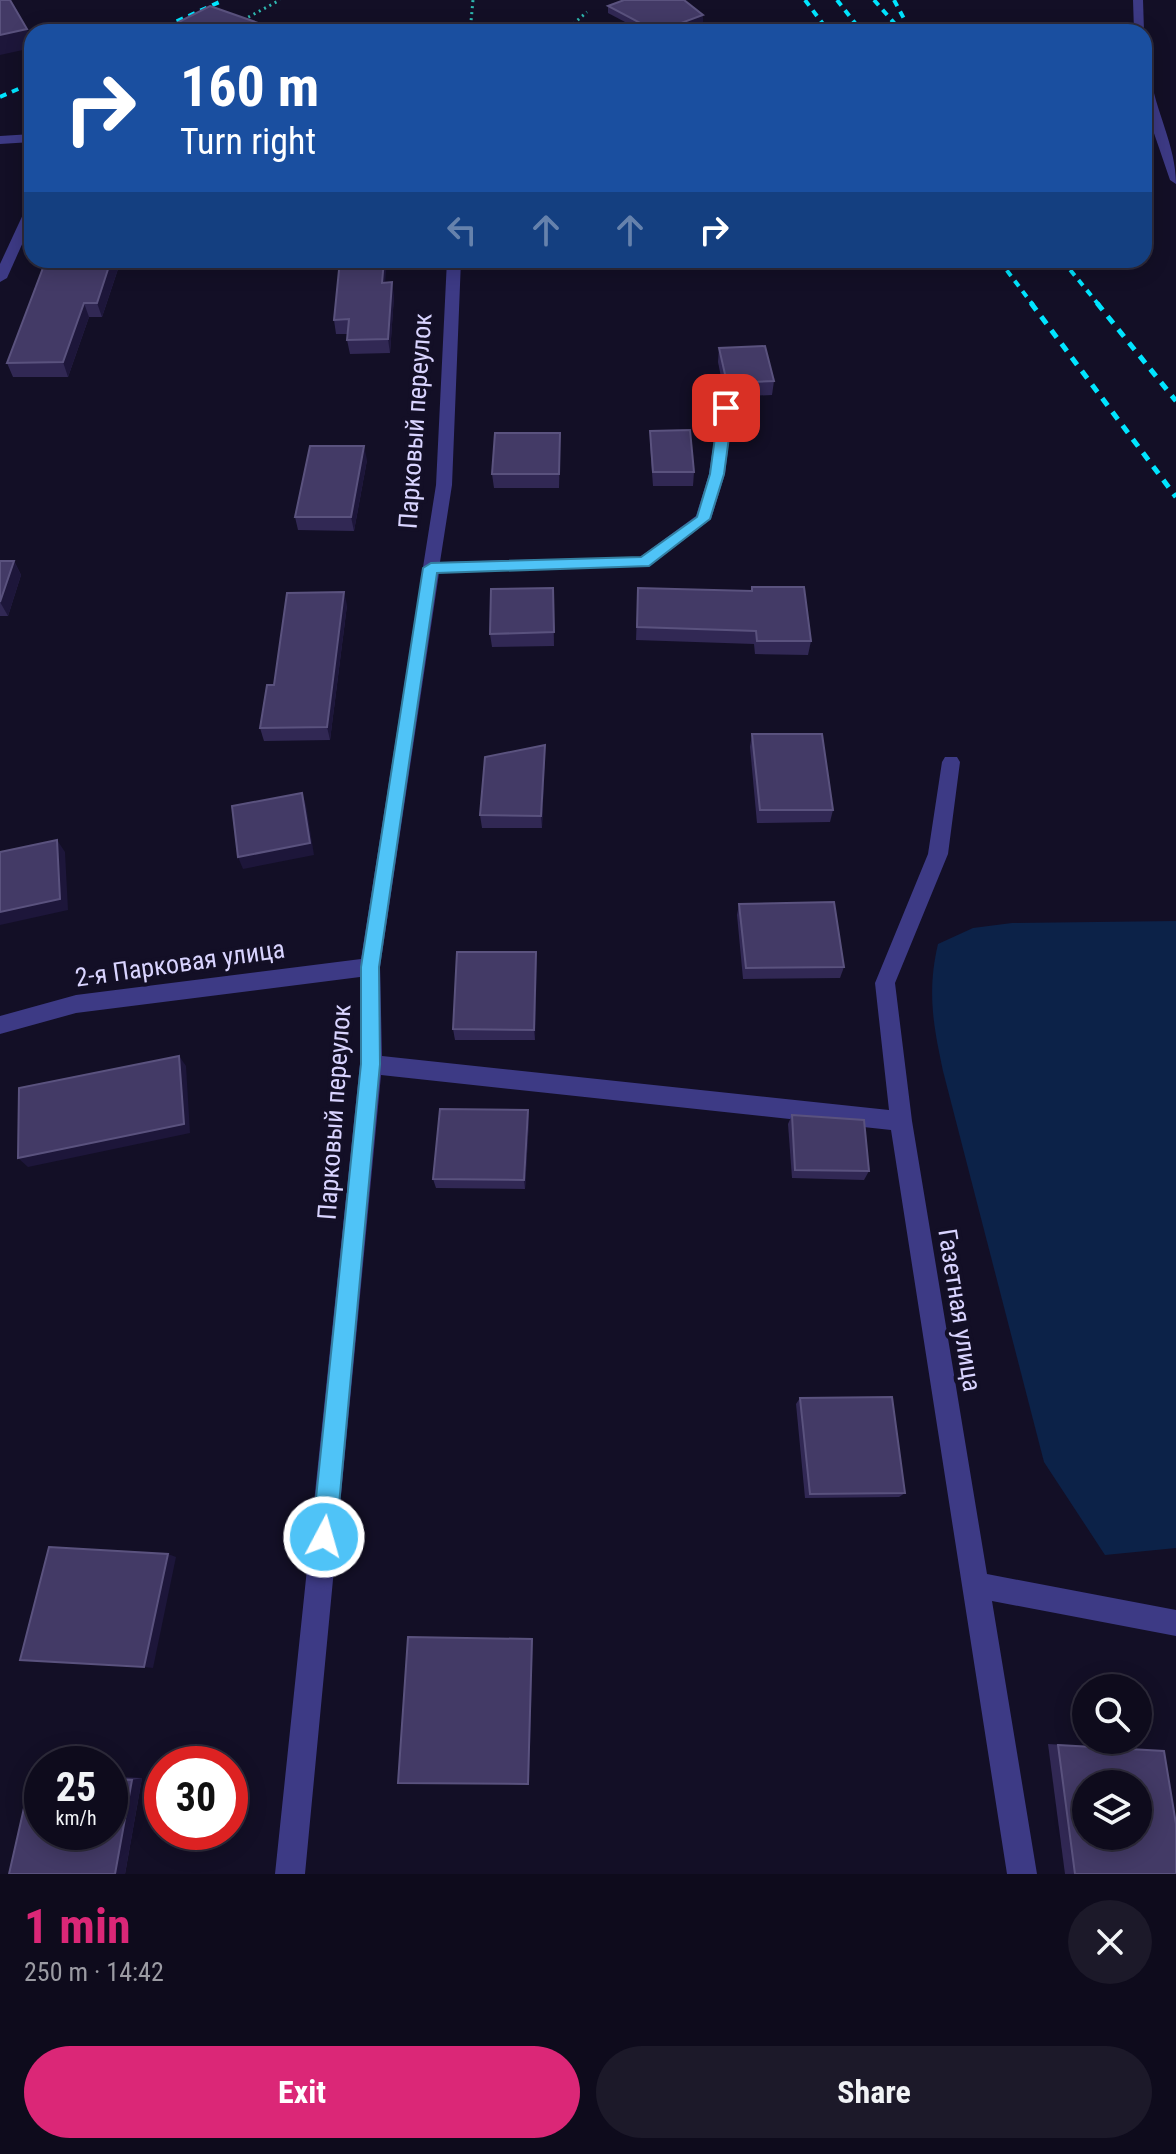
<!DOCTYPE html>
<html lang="en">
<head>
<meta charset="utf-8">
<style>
	body { margin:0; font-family:"Roboto Condensed",sans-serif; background:#1c1929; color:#f1f3f6; height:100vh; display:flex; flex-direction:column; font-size:30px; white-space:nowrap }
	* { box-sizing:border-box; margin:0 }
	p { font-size:26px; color:#9b9ba3 }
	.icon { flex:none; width:44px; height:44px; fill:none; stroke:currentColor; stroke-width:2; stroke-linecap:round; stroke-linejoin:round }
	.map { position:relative; height:1874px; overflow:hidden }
	.drawer { display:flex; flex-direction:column; background:#0e0b1c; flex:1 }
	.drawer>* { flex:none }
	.guide { position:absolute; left:24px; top:24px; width:1128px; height:244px; border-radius:24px; box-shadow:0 4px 20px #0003,0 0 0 2px #2e2b3b; background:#1a4fa0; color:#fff; overflow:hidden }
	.controls { position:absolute; left:1072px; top:1674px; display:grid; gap:16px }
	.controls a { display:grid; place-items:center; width:80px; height:80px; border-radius:50%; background:#0e0b1c; box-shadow:0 4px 20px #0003,0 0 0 2px #2e2b3b; font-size:40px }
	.speed { position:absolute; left:24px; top:1746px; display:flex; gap:16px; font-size:40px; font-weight:700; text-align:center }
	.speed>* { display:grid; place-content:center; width:104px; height:104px; border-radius:50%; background:#0e0b1c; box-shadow:0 4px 20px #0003,0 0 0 2px #2e2b3b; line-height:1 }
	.speed small { font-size:20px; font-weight:400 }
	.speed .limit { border:12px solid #d22; background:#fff; color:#111 }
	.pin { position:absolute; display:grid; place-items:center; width:68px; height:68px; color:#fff; margin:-34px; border-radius:16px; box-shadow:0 4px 12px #0006 }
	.me { position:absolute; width:88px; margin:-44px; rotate:6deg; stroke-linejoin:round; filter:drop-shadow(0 0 6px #0008) }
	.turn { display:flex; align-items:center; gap:28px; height:168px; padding:0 24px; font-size:36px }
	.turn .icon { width:104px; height:104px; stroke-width:2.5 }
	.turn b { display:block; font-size:56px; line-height:68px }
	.lanes { display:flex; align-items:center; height:76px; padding:0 24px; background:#0003; justify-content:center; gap:40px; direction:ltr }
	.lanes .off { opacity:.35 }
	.round { display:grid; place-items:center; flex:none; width:84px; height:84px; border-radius:42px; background:#1c1929 }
	.summary { display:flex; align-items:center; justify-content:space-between; height:136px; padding:0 24px }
	h1 { font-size:48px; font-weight:700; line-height:60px; color:#db2777 }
	.primary-button { display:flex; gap:16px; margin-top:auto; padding:16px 24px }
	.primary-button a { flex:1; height:92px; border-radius:48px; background:#db2777; color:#fff; font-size:32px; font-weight:700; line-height:92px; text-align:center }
	.primary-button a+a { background:#1c1929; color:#f1f3f6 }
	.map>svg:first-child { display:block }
</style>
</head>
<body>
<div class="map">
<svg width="1176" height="1874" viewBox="0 0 1176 1874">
	<rect width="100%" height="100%" fill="#130f26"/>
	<path fill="#0c2248" d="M1176,921V1548L1105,1555L1044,1462L943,1071C933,1024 927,991 938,944L973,928L1012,923Z"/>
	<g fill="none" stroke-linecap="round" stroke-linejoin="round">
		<g stroke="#2fb8b0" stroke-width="3" stroke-dasharray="2 4" stroke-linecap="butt">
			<polyline points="243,20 280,0"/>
			<polyline points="470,32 473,0"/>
			<polyline points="564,32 587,12"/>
			<polyline points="617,32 624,30"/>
		</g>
		<g fill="#3d3a85" fill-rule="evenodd">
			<polygon points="1133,0 1143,0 1144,32 1144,33 1134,32"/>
			<path d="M1144,70L1150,73C1155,111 1176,145 1176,184L1170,180L1144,104Z"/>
			<polygon points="32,134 32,142 0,144 0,136"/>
			<polygon points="32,204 32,222 7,278 0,282 0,264 26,208"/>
			<polygon points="447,260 461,260 452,485 440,562 640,557 696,516 709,474 719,408 726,403 733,408 725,474 711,519 650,566 439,573 380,967 382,1056 889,1110 875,983 928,854 942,762 945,757 957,757 960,762 948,854 895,983 912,1121 987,1574 1176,1610 1176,1636 992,1601 1037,1874 1007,1874 891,1130 381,1075 305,1874 275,1874 360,1064 360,977 76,1013 0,1034 0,1016 76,995 361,959 436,485"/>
		</g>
		<g stroke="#00e5ff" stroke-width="4" stroke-dasharray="7 6" stroke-linecap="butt">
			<polyline points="805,0 829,32"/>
			<polyline points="837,0 862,32"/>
			<polyline points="874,0 902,32"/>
			<polyline points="894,0 909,28"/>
			<polyline points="153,32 224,0"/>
			<polyline points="0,97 32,83"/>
			<polyline points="999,260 1033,305"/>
			<polyline points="1062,260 1099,305"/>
		</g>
		<g stroke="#00e5ff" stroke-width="5" stroke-dasharray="9 8" stroke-linecap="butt">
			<polyline points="1031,303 1176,497"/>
			<polyline points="1097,303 1176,401"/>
		</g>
	</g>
	<g fill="#312854">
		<polygon points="608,6 703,22 677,32 644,32 608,13"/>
		<polygon points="46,260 121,260 102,317 89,317 68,377 13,377 7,363"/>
		<polygon points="385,282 394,296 390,353 350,354 347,340 348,334 336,334 334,320"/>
		<polygon points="719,348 774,381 772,395 725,397 718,362"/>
		<polygon points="650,431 694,472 693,486 653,486 650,445"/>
		<polygon points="560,447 559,488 494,488 492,474"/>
		<polygon points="367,460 354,531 298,530 295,517"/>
		<polygon points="0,561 14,561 21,575 8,616 0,616"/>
		<polygon points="752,587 811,641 808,655 755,654 754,644 636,640 638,588 751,591"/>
		<polygon points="553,588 554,646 492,647 490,634"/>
		<polygon points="347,605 330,740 264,741 260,728 274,685"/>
		<polygon points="752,734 833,810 830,822 757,823 750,747"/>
		<polygon points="545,745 542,828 482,828 480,815"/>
		<polygon points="739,904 844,967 840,978 743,979 737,915"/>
		<polygon points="536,952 535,1040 455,1040 453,1029"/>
		<polygon points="528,1110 529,1120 525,1189 436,1188 433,1179"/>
		<polygon points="792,1115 869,1171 864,1180 792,1178 788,1124"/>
		<polygon points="800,1398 905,1493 899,1497 805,1498 796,1404"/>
		<polygon points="1048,1744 1164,1751 1176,1874 1065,1874"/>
		<polygon points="42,1775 42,1832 110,1832 110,1777 142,1778 125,1874 9,1874 31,1777"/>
	</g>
	<g fill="#1d163a">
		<polygon points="703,15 703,22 677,32 659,32"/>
		<polygon points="27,29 32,43 32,48 0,55 0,35"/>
		<polygon points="111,260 121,260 102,317 97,303"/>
		<polygon points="384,260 387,260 384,297 382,283"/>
		<polygon points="392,282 394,296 390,353 388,339"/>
		<polygon points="84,303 89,317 68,377 63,362"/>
		<polygon points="364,446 367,460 354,531 351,517"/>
		<polygon points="14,561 21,575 8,616 0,602"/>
		<polygon points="344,592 347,605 330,740 327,727"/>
		<polygon points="545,745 545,758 542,828 541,816"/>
		<polygon points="302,793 306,805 314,855 243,869 238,857"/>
		<polygon points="57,840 65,852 68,910 0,925 0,912"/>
		<polygon points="536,952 537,963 535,1040 534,1030"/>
		<polygon points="179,1056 186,1066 190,1133 28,1167 18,1158"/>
		<polygon points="528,1110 529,1120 525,1189 524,1180"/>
		<polygon points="168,1554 176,1557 153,1668 144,1667"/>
		<polygon points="532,1639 533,1640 529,1783 528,1784"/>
		<polygon points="142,1778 125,1874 115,1874 132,1780"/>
	</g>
	<g fill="#433a66" stroke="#5a527e" stroke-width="2" fill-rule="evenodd">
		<polygon points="0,0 10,0 27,29 0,35"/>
		<polygon points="624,0 684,0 703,15 657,32 608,6"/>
		<polygon points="210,6 284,32 159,32"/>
		<polygon points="46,260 111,260 97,303 84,303 63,362 7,363"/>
		<polygon points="340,260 384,260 382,283 392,282 388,339 347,340 349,319 334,320"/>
		<polygon points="765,346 774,381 727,383 719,348"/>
		<polygon points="690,430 694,472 653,472 650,431"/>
		<polygon points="495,433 560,433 559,474 492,474"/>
		<polygon points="310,446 364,446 351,517 295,517"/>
		<polygon points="0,561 14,561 0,602"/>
		<polygon points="752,587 804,587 811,641 757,641 756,631 637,627 638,588 752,591"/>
		<polygon points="553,588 554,632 490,634 491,589"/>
		<polygon points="344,592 327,727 260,728 267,685 274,685 287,593"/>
		<polygon points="752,734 822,734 833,810 760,810"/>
		<polygon points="545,745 541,816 480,815 485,757"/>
		<polygon points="302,793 310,843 238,857 232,806"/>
		<polygon points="57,840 60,899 0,912 0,852"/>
		<polygon points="834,902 844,967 746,968 739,904"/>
		<polygon points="457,952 536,952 534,1030 453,1029"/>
		<polygon points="179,1056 184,1124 18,1158 19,1088"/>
		<polygon points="440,1109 528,1110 524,1180 433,1179"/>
		<polygon points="792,1115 864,1120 869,1171 795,1170"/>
		<polygon points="892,1397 905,1493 810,1494 800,1398"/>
		<polygon points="49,1547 168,1554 144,1667 20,1660"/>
		<polygon points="408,1637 532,1639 528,1784 398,1783"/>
		<path d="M1058,1745L1164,1751L1176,1824V1874H1075ZM1086,1784H1138V1836H1086Z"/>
		<polygon points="31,1777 42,1777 42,1832 110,1832 110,1779 132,1780 115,1874 9,1874"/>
	</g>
	<polygon fill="#4fc3f7" stroke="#337fa1" stroke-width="2" points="726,404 733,408 724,474 710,519 649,566 437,573 379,967 380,1064 336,1537 333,1546 324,1549 316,1546 312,1537 361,1064 361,967 423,568 431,563 641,557 697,517 710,474 719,408"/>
	<g text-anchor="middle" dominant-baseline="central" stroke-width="8" stroke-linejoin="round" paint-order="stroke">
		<g font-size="26" fill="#d9d4ff" stroke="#130f26">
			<text transform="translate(415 421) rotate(-86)">Парковый переулок</text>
			<text transform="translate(180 963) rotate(-8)">2-я Парковая улица</text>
			<text transform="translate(334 1112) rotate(-86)">Парковый переулок</text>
			<text transform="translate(960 1310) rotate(81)">Газетная улица</text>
		</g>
	</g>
</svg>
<div class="controls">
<a><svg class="icon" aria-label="search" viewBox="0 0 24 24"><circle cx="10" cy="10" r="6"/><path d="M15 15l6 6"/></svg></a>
<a><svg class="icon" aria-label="layers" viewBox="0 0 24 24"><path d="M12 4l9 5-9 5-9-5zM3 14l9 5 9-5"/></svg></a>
</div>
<div class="speed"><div>25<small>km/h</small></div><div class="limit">30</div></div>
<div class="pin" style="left:726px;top:408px;background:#d93025"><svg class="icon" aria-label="arrive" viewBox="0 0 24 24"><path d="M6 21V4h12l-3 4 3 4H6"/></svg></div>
<svg class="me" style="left:324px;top:1537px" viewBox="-20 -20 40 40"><circle r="17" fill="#4fc3f7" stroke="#fff" stroke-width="3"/><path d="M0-11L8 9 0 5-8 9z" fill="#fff"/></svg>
<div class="guide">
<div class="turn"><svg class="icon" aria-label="right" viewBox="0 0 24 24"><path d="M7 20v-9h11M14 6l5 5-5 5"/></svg><div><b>160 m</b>Turn right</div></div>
<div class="lanes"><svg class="icon off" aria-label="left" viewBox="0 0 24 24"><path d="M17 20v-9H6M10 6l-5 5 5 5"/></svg><svg class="icon off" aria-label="ahead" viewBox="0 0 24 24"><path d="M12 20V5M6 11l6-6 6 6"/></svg><svg class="icon off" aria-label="ahead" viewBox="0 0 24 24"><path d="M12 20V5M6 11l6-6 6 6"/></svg><svg class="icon" aria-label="right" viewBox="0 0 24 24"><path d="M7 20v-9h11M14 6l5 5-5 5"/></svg></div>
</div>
</div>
<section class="drawer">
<div class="summary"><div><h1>1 min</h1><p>250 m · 14:42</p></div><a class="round"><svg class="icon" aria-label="close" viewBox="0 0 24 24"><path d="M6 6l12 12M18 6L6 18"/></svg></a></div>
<div class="primary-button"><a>Exit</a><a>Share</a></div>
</section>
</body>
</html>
